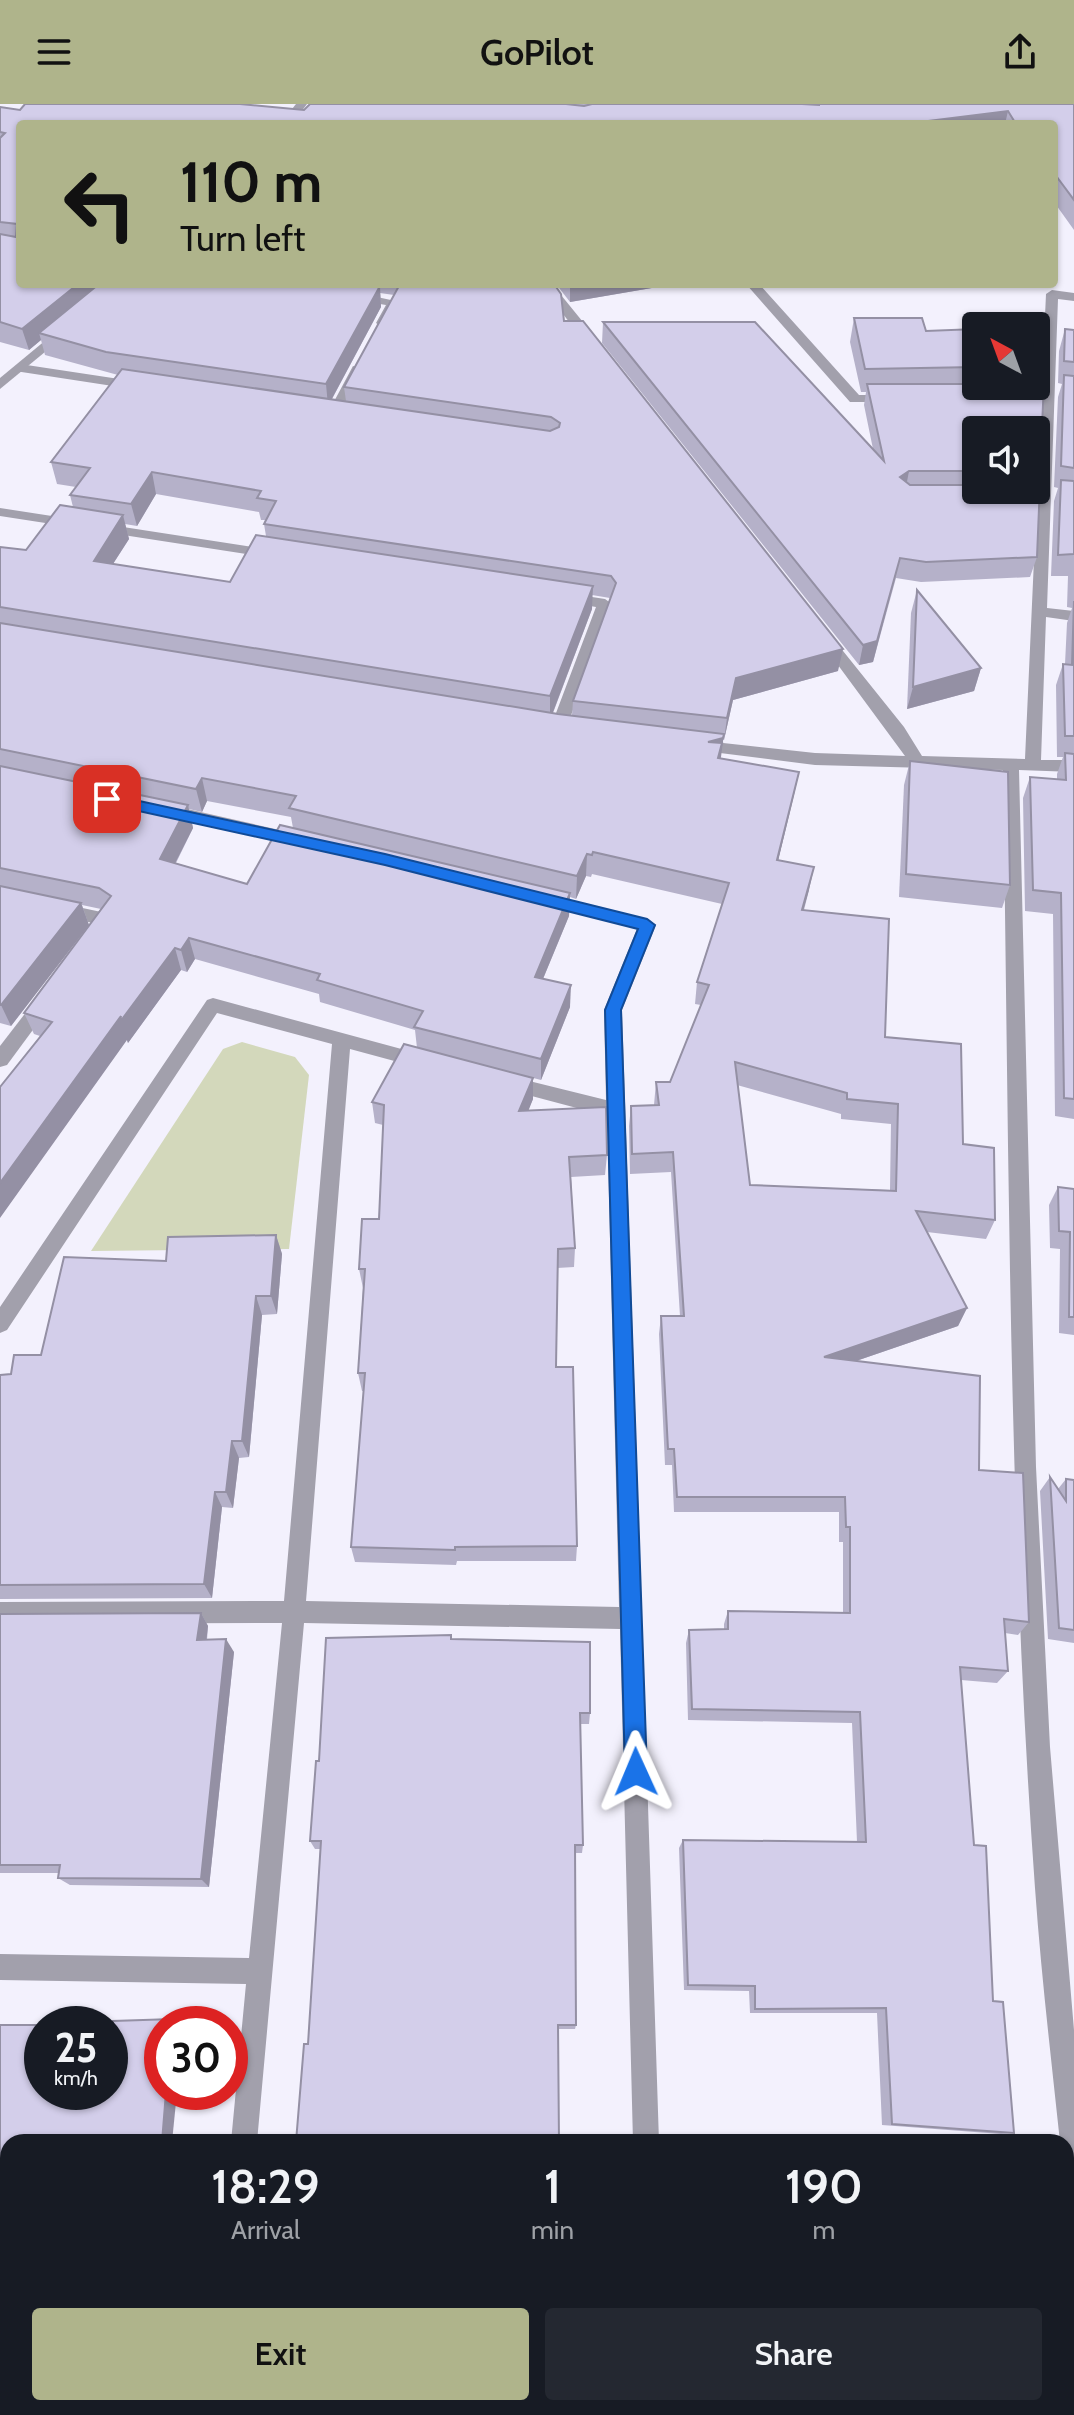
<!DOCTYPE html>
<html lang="en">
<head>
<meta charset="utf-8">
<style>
	body { margin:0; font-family:Cabin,sans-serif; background:#242831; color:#f1f3f6; height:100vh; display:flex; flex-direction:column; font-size:30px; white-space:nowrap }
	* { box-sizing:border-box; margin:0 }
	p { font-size:26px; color:#9ea1a6 }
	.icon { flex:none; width:44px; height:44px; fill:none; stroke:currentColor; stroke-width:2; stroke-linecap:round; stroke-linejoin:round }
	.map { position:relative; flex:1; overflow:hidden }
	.side { position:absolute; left:0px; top:2030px; width:1074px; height:282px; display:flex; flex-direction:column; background:#171b24; border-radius:24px 24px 0 0; box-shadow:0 2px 6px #0004 }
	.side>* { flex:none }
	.hud { position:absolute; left:16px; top:16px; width:1042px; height:168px; border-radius:8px; box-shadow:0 2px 6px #0004; background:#afb48b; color:#111; overflow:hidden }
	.needle { width:52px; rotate:319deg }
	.fabs { position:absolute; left:962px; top:208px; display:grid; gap:16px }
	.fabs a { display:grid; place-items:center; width:88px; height:88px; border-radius:8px; background:#171b24; box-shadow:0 2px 6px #0004; font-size:40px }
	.speed { position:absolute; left:24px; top:1902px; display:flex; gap:16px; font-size:40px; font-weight:700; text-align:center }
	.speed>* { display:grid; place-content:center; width:104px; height:104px; border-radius:50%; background:#171b24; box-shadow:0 2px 6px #0004; line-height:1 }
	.speed small { font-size:20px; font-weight:400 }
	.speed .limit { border:12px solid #d22; background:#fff; color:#111 }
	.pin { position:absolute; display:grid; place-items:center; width:68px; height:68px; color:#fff; margin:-34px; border-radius:16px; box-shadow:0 4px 12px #0006 }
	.me { position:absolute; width:88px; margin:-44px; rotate:359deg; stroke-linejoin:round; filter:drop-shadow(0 0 6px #0008) }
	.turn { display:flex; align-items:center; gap:28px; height:168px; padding:0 32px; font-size:36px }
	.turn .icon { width:104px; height:104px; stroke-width:2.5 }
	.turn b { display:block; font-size:56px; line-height:68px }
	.eta { display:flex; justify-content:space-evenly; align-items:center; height:136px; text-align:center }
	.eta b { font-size:48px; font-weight:600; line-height:56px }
	.button { display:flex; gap:16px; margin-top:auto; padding:16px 32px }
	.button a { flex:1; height:92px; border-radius:8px; background:#afb48b; color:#111; font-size:32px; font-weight:600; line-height:92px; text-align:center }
	.button a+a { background:#242831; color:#f1f3f6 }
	header { display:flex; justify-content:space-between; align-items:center; height:104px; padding:0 32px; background:#afb48b; color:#111; font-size:36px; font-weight:600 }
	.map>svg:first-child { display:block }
</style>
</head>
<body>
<header><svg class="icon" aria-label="menu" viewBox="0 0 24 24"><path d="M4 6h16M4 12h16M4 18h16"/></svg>GoPilot<svg class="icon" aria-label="share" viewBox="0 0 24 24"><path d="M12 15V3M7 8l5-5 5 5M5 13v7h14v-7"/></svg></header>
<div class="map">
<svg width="1074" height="2311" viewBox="0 0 1074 2311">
	<rect width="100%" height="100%" fill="#f3f1fd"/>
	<polygon fill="#d3d8bb" points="242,938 295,953 309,971 289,1145 91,1147 223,945"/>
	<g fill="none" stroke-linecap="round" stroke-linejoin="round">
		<g fill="#a2a0ac" fill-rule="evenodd">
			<polygon points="59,799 106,809 115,815 102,833 96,835 87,828 93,819 53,810 50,805 53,800"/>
			<polygon points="43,892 52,899 49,904 7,961 0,963 0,942 37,894"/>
		</g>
		<g fill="#a2a0ac" fill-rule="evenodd">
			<polygon points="540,180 552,180 596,234 596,240 586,240"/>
			<polygon points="746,180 759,180 859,291 893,291 898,292 898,298 850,298"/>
			<path d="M1052,186L1074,189V197L1058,195L1047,504L1074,507V517L1046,513L1041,656H1074V668L1019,666L1036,1363L1050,1643L1074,1926V2059L1066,2056V2038H1060C1051,1953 1041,1869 1035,1784C1008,1412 1009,1038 1003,666L815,661L696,646L688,641L696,636L815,649L905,652L821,538V532H831L904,623L922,652L1025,655L1046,190Z"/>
			<polygon points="354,188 400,198 386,222 382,223 376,219 386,201 350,195 348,192"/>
			<polygon points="20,260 139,278 146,282 139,286 15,267 14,264"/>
			<polygon points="353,262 365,265 339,313 316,311 316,305 330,305"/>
			<polygon points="0,404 273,446 280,450 273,454 0,412"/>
			<polygon points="566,489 605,495 612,500 566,625 558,630 550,625 596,503 561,497 561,491"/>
			<polygon points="165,700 302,731 310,737 302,743 159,710 157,706"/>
			<polygon points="543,789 647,815 656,821 622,906 659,2038 633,2038 620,1525 304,1519 257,2038 231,2038 246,1880 0,1876 0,1850 249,1854 282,1519 0,1520 0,1498 284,1497 332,940 217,909 7,1226 0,1229 0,1203 207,896 213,894 431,953 433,958 424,965 350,945 306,1497 619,1503 607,1012 509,986 502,984 500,979 502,974 509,972 606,996 604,906 637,825 537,799 534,795 537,791"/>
			<rect x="203" y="2304" width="30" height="7"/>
			<rect x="639" y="2304" width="30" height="7"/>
		</g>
		<g fill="#a2a0ac" fill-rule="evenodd">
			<polygon points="296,0 307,0 292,20 280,20"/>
			<polygon points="58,226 68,229 0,285 0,274"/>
		</g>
	</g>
	<g fill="#b5b1c9" fill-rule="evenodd">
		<path d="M310,0H1074V126L1054,98V20H20V180H554L564,217L838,567L733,596L724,636H723L720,654L799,668L778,756L809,786L804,806L885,933L963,1040L995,1116L986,1135L927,1128L967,1204L958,1222L856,1257L979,1366L1029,1518L1018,1531L1005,1529L1008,1567L997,1579L961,1576L974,1741L993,1897L1014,2029L1001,2030L882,2021L877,1909H750L749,1887L684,1886L679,1744L683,1736L857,1738L852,1619L688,1616L686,1539L689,1526L724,1525V1520L728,1507L843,1509V1438H839V1408H674L672,1361H665L659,1230L661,1212H680L671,1068L630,1070L629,1022L631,1002L654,1001L656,978H670L701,901L695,900L697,878L722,800L592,770L591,773L586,772L576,795L570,793L569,812L543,875L570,903L541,976L443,951L533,974V995L528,1006L607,1051L605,1071L571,1073L575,1144L574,1163L557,1164L556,1263L577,1442L576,1457H457L456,1461L355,1458L351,1443L364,1287H362L358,1269L363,1184L359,1165L379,1115L383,1021L375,1019L372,998L417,944L415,926L320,898L319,890L195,855L187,868L181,866L128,939L127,936L40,932L34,930L24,909L101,805L82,801L89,821L11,922L0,919V443L26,446L73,403L70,391L76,383L57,380L51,358L118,271L45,251L41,236L29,246L0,238V3L20,6H304ZM380,189L394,191L344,283L346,297L332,295L381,203ZM156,390L259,408L261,416H265L264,420L266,432L230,478L113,460L129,435L125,420L137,422ZM592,491L610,494L573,597L572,611L553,609L592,505ZM207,697L291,713L293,724L247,780L176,759L193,724L189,705L202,708ZM737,981L841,1010V1015L891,1020L890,1086L750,1081Z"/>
		<polygon points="556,180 675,180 570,198"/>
		<path d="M854,214L926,227L976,225V282H1036V223L1045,263L1040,279V366L1036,380L1037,453L1030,473L921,478L896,474L873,558L859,561L602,239L603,218L873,345L864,301L866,288H861L850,238ZM976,326H1036V386H976Z"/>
		<polygon points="1065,225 1074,226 1074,1015 1055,1012 1053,810 1025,807 1023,694 1030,673 1057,675 1057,670 1063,653 1057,653 1056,581 1063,560 1065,560 1067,519 1072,504 1067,503 1068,472 1051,472 1054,397 1058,384 1054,383 1058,293 1062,280 1058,279 1059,247"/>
		<polygon points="917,486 981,564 974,587 907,605 911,509"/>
		<polygon points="910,657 1010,781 1002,804 899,793 904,681"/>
		<polygon points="1058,1083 1074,1085 1074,1231 1059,1229 1060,1145 1050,1144 1049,1101"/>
		<polygon points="276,1131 282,1150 277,1210 262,1211 249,1353 239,1354 233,1404 222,1403 212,1494 0,1495 0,1271 11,1270 41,1251 166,1157"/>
		<polygon points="1050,1373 1058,1385 1066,1375 1074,1376 1074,1539 1048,1535 1040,1387"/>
		<polygon points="201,1509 208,1522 207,1536 234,1548 209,1783 70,1781 58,1774 59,1769 0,1769 0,1510"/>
		<polygon points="452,1535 590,1609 589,1620 580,1620 583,1741 582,1749 575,1749 576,1921 575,1925 559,1925 308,1940 320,1745 315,1745 310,1737 319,1657"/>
		<polygon points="923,2304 1040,2304 1041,2311 924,2311"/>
	</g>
	<g fill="#9490a4">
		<polygon points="1008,7 1005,20 904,20"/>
		<polygon points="78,180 109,180 39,229 41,236 29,246 22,225"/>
		<polygon points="570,180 675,180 570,198"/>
		<polygon points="380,182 381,203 328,302 326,280"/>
		<polygon points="909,367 905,388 900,373"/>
		<polygon points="152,368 156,390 137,422 131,400"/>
		<polygon points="123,411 129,435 100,480 94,457"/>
		<polygon points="900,454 873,558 859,561 863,541"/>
		<polygon points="593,482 592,505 550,616 550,592"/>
		<polygon points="843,545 838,567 733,596 724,636 727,614 736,574"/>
		<polygon points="981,564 974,587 907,605 913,583"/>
		<polygon points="724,630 721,653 720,657 708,638"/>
		<polygon points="799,668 794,691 773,778 777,756"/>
		<polygon points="202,674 207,697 202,708 196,685"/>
		<polygon points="188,701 193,724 166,777 160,755"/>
		<polygon points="587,750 586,772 576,795 577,772"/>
		<polygon points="814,763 809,786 797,828 802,806"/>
		<polygon points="570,789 569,812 535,894 535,873"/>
		<polygon points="81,799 89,821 11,922 1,901"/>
		<polygon points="189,834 195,855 187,868 181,846"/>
		<polygon points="175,844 181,866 128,939 127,936 0,1114 0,1079 121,912"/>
		<polygon points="571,881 570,903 541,976 541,955"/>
		<polygon points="533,974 533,995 520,1028 519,1007"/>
		<polygon points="276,1131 282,1150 277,1210 271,1192"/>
		<polygon points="256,1192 262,1211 249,1353 242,1337"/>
		<polygon points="967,1204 958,1222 818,1270 824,1253"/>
		<polygon points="232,1337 239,1354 233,1404 226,1388"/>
		<polygon points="215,1388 222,1403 212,1494 204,1480"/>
		<polygon points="201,1509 208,1522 205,1548 197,1536"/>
		<polygon points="226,1535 234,1548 209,1783 201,1775"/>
		<polygon points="173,1915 183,1919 183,1920 172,1920"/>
		<polygon points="166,1988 177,1988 172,2038 162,2038"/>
	</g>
	<g fill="#d3ceea" stroke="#9490a4" stroke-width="2" fill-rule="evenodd">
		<polygon points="25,0 240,0 304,6 310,0 566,0 584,2 592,0 802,0 819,1 819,0 1074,0 1074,96 1054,69 1054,20 1016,20 1008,7 904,20 20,20 20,180 78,180 22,225 0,218 0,130 16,133 17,120 0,118 0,34 5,29 0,28 0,3 20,6"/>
		<polygon points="99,180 368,180 380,182 326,280 106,248 39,229"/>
		<polygon points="400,180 554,180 561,190 564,217 583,217 843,545 736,574 727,614 573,597 616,479 611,472 264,420 276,397 257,394 261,387 152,368 131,400 70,391 90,364 51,358 122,265 550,327 559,323 560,319 551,313 344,283"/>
		<polygon points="854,214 922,214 926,227 976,225 976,263 865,265"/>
		<polygon points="603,218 755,218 884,357 867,280 976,280 976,282 1036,282 1036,279 1044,279 1040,366 1036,366 1036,326 976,326 976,367 909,367 900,373 910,381 976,381 976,386 1036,386 1036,380 1040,380 1037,453 926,458 900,454 877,537 863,541"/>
		<polygon points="1047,222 1045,263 1036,263 1036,223"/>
		<polygon points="1065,225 1074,226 1074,258 1064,257"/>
		<polygon points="1064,271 1074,272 1074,364 1061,362"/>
		<polygon points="1061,376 1074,377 1074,450 1058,451"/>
		<polygon points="60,401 123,411 94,457 133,463 230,478 256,431 593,482 550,592 0,503 0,443 26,446"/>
		<polygon points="917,486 981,564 913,583"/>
		<polygon points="1074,497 1074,632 1065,632 1063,560 1072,561"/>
		<path d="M0,519L558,610L724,630L723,634L708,638L722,639L718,654L799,668L777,756L814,763L802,806L889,815L885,933L961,940L963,1040L994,1044L995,1116L916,1107L967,1204L824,1253L980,1272L979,1366L1023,1369L1029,1518L1004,1515L1008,1567L960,1563L974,1741L986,1742L993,1897L1003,1898L1014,2029L892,2020L886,1904L755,1905V1882L688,1881L683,1736L866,1738L860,1608L692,1605L689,1526L728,1525V1507L850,1509V1423H846L845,1393H677L674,1345H668L661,1212H684L673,1048L632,1050L631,1002L659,1001L656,978H670L709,881L697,878L729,779L593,748L592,751L587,750L577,772L289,704L296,692L202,674L196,685L0,645ZM735,958L847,989V995L898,1000L896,1087L750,1081Z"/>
		<polygon points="1065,649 1074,650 1074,995 1064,994 1061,789 1033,786 1030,673 1066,676"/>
		<polygon points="910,657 1008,668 1010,781 906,770"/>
		<polygon points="0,662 188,701 160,755 247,780 280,721 570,789 535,873 571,881 541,955 414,923 423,907 317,876 320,870 189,834 181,846 175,844 120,918 121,912 0,1079 0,983 52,918 24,909 111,792 99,784 0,764"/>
		<polygon points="0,782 81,799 1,901 0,901"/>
		<polygon points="404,940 533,974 519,1007 606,1003 607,1051 569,1053 575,1144 558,1145 556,1263 573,1263 577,1442 455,1443 455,1446 351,1443 365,1269 358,1269 365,1165 359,1165 362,1115 379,1115 384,1001 372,998"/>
		<polygon points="1058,1083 1074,1085 1074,1213 1069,1213 1070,1128 1059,1127"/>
		<polygon points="276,1131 271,1192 256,1192 242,1337 232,1337 226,1388 215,1388 204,1480 0,1481 0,1271 11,1270 14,1251 41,1251 64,1153 166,1157 168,1133"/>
		<polygon points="1050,1373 1066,1397 1066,1375 1074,1376 1074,1526 1059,1524"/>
		<polygon points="201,1509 197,1536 226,1535 201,1775 58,1774 60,1761 0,1761 0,1510"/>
		<polygon points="451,1531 451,1535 590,1538 590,1609 580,1609 583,1741 575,1741 576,1921 558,1921 559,2038 296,2038 304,1940 308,1940 321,1737 310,1737 316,1657 319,1657 326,1534"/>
		<polygon points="173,1915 172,1920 162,1920 162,1988 166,1988 162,2038 8,2038 8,2240 0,2240 0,1921 42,1921 42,1988 110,1988 110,1921 113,1921 113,1917"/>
		<rect x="266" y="2304" width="321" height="7"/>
		<polygon points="935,2304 1040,2304 1041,2311 935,2311"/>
	</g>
	<polygon fill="#1a73e8" stroke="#114b97" stroke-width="2" points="107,690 385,750 647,815 655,821 621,906 647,1668 643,1676 636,1679 628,1676 625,1668 605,906 638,825 385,761 102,699 102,691"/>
</svg>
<div class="fabs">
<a><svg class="needle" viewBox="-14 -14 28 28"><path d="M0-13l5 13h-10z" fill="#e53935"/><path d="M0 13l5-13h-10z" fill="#9ea1a6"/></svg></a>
<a><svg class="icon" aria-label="sound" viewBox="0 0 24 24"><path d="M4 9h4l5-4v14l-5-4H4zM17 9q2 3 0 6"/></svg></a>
</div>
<div class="speed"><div>25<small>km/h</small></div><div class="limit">30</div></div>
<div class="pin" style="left:107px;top:695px;background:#d93025"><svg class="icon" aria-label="arrive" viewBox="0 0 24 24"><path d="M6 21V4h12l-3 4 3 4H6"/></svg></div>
<svg class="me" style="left:636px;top:1668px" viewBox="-20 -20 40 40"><path d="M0-17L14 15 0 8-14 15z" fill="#1a73e8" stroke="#fff" stroke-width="4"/></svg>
<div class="hud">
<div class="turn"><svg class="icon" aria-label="left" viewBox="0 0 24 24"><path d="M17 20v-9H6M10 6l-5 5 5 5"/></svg><div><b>110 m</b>Turn left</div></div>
</div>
<section class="side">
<div class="eta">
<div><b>18:29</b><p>Arrival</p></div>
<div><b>1</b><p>min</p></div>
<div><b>190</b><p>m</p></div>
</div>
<div class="button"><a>Exit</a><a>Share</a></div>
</section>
</div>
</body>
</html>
